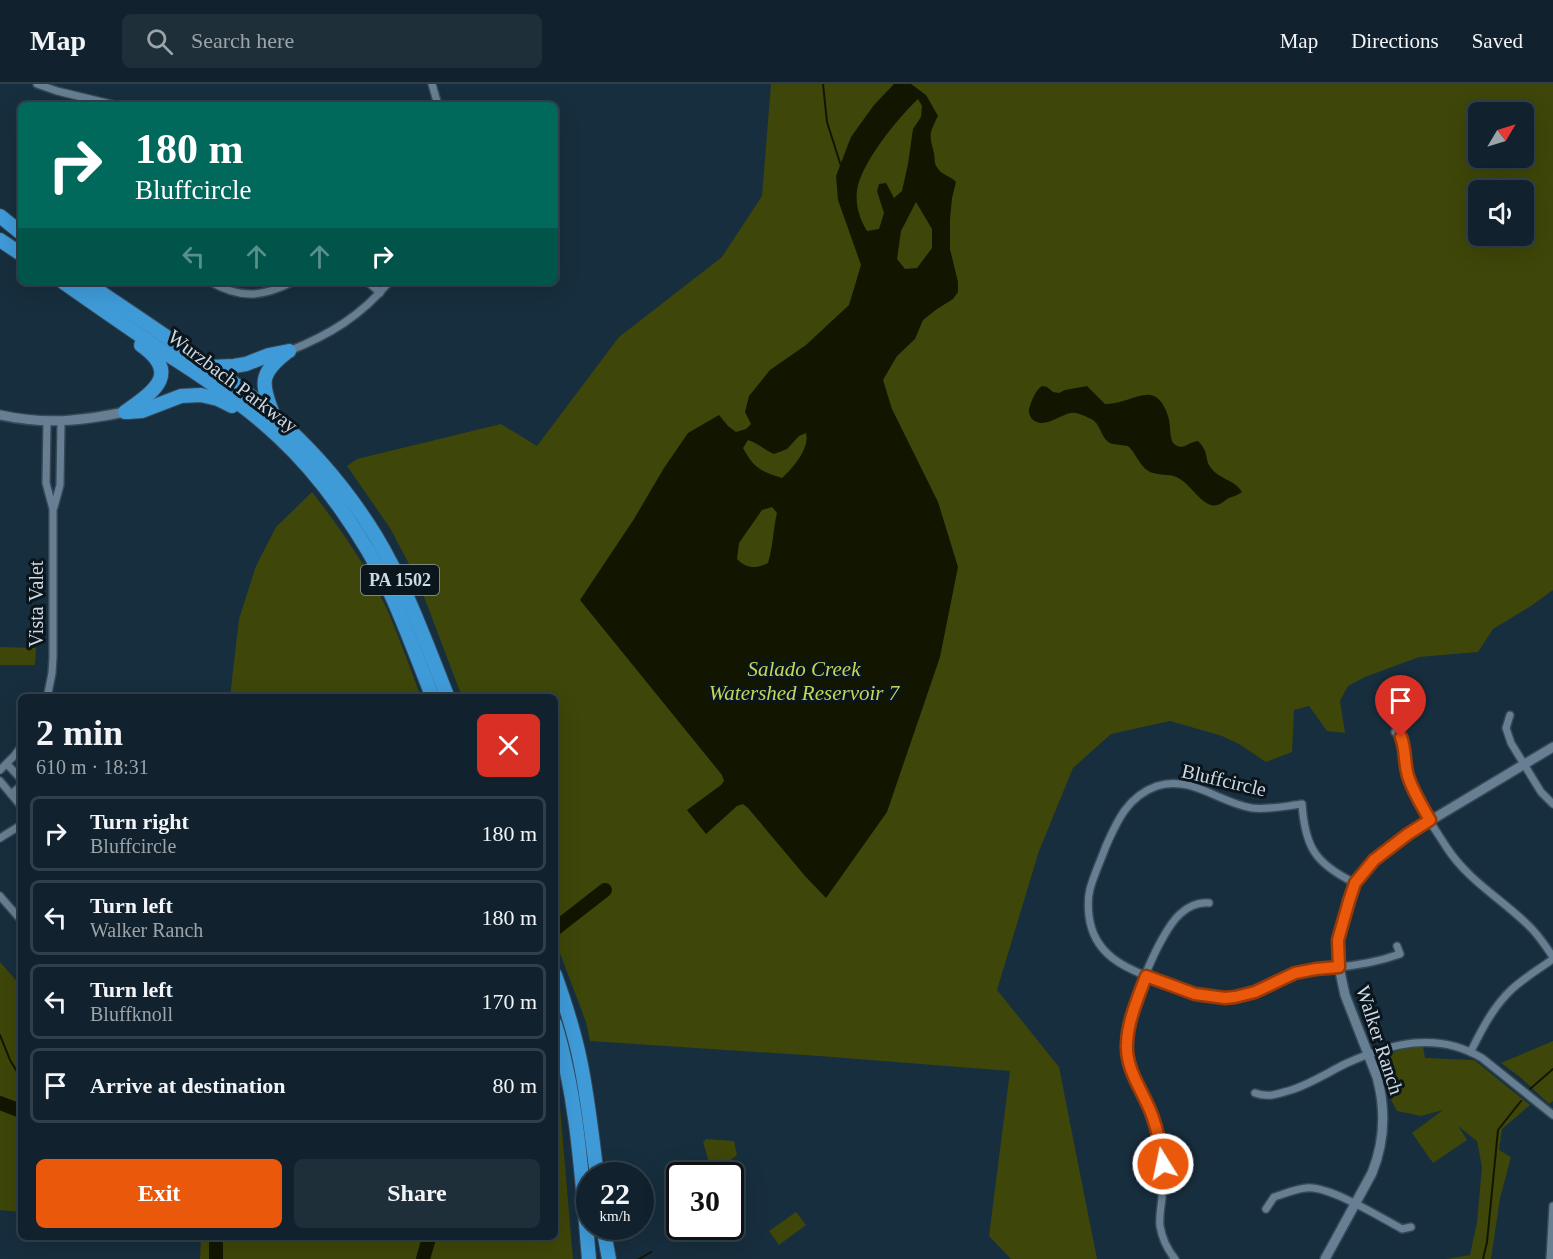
<!DOCTYPE html>
<html lang="en">
<head>
<meta charset="utf-8">
<style>
	body { margin:0; font-family:Georgia,serif; background:#1e2f3a; color:#f1f3f6; height:100vh; display:flex; flex-direction:column; font-size:22px; white-space:nowrap }
	* { box-sizing:border-box; margin:0 }
	p { font-size:20px; color:#9ca4aa }
	.icon { flex:none; width:33px; height:33px; fill:none; stroke:currentColor; stroke-width:2; stroke-linecap:round; stroke-linejoin:round }
	.map { position:relative; flex:1; overflow:hidden }
	.sheet { position:absolute; left:18px; top:610px; width:540px; height:546px; display:flex; flex-direction:column; background:#11222e; border-radius:9px; box-shadow:0 6px 24px #0002,0 0 0 2px #303f4a }
	.sheet>* { flex:none }
	.banner { position:absolute; left:18px; top:18px; width:540px; height:183px; border-radius:9px; box-shadow:0 6px 24px #0002,0 0 0 2px #303f4a; background:#00695c; color:#fff; overflow:hidden }
	.needle { width:39px; rotate:52deg }
	.buttons { position:absolute; left:1468px; top:18px; display:grid; gap:12px }
	.buttons a { display:grid; place-items:center; width:66px; height:66px; border-radius:9px; background:#11222e; box-shadow:0 6px 24px #0002,0 0 0 2px #303f4a; font-size:30px }
	.speed { position:absolute; left:576px; top:1078px; display:flex; gap:12px; font-size:30px; font-weight:700; text-align:center }
	.speed>* { display:grid; place-content:center; width:78px; height:78px; border-radius:50%; background:#11222e; box-shadow:0 6px 24px #0002,0 0 0 2px #303f4a; line-height:1 }
	.speed small { font-size:15px; font-weight:400 }
	.speed .limit { border:3px solid #111; border-radius:9px; background:#fff; color:#111 }
	.pin { position:absolute; display:grid; place-items:center; width:51px; height:51px; color:#fff; margin:-62px -26px; border-radius:50% 50% 50% 0; rotate:-45deg; box-shadow:0 0 6px #0007 }
	.pin .icon { rotate:45deg }
	.me { position:absolute; width:66px; margin:-33px; rotate:350deg; stroke-linejoin:round; filter:drop-shadow(0 0 4px #0008) }
	.turn { display:flex; align-items:center; gap:21px; height:126px; padding:0 18px; font-size:27px }
	.turn .icon { width:78px; height:78px; stroke-width:2.5 }
	.turn b { display:block; font-size:42px; line-height:51px }
	.lanes { display:flex; align-items:center; height:57px; padding:0 18px; background:#0003; justify-content:center; gap:30px; direction:ltr }
	.lanes .off { opacity:.35 }
	.round { display:grid; place-items:center; flex:none; width:63px; height:63px; border-radius:9px; background:#1e2f3a }
	.headline { display:flex; align-items:center; justify-content:space-between; height:102px; padding:0 18px }
	h1 { font-size:36px; font-weight:600; line-height:45px }
	.button { display:flex; gap:12px; margin-top:auto; padding:12px 18px }
	.button a { flex:1; height:69px; border-radius:9px; background:#ea580c; color:#fff; font-size:24px; font-weight:600; line-height:69px; text-align:center }
	.button a+a { background:#1e2f3a; color:#f1f3f6 }
	ul { padding:0; list-style:none }
	li { display:flex; align-items:center; gap:18px; height:75px; margin:0 12px 9px; padding:0 6px; border:3px solid #303f4a; border-radius:9px }
	li div { flex:1 }
	li b { display:block; font-size:22px }
	li em { font-style:normal }
	header { display:flex; align-items:center; gap:36px; box-sizing:border-box; height:84px; padding:0 30px; background:#11222e; border-bottom:2px solid #303f4a }
	header strong { font-size:28px }
	nav { display:flex; gap:33px; margin-inline-start:auto; font-size:21px }
	.search { width:420px; height:54px; background:#1e2f3a; display:flex; align-items:center; gap:15px; box-sizing:border-box; padding:0 21px; border-radius:9px; color:#9ca4aa; font-size:22px }
	.map>svg:first-child { display:block }
</style>
</head>
<body>
<header>
<strong>Map</strong>
<div class="search"><svg class="icon" aria-label="search" viewBox="0 0 24 24"><circle cx="10" cy="10" r="6"/><path d="M15 15l6 6"/></svg>Search here</div>
<nav><a>Map</a><a>Directions</a><a>Saved</a></nav>
</header>
<div class="map">
<svg width="1553" height="1175" viewBox="0 0 1553 1175">
	<rect width="100%" height="100%" fill="#172e3e"/>
	<g fill="#3e4609" fill-rule="evenodd">
		<path d="M771,0H1553V506L1531,522L1493,545L1478,568L1419,573L1365,593L1348,602L1340,617L1345,649L1327,647L1309,622L1294,626L1292,668L1266,678L1239,660L1222,652L1170,637L1111,650L1073,684L1039,767L997,906L1059,983L1097,1175H1011L989,1152L1010,987L819,972L590,957L586,938L555,856V614L462,613L418,497L390,444L347,382L357,375L501,340L537,362L619,253L722,173L762,112ZM1479,28H1524V74H1479ZM1479,106H1524V152H1479Z"/>
		<path d="M312,408C342,446 370,487 390,532C401,559 411,586 421,613H230L239,535L256,482L276,443Z"/>
		<polygon points="0,563 36,564 35,581 0,581"/>
		<polygon points="0,878 21,902 21,1128 0,1126"/>
		<polygon points="1553,957 1553,1017 1549,1020 1520,993 1501,979"/>
		<polygon points="1423,962 1425,974 1474,976 1530,1021 1502,1045 1499,1066 1511,1073 1500,1114 1491,1175 1446,1175 1470,1171 1477,1138 1482,1083 1477,1057 1458,1042 1467,1056 1433,1079 1412,1049 1443,1026 1421,1032 1397,1027 1389,1012 1378,975 1404,964"/>
		<polygon points="555,1002 560,1023 573,1175 200,1175 201,1154 555,1154"/>
		<polygon points="705,1055 734,1057 737,1071 712,1090 703,1057 705,1057"/>
		<polygon points="796,1128 806,1141 779,1161 769,1147"/>
	</g>
	<g fill="#121600" fill-rule="evenodd">
		<path d="M894,0H911L926,11L938,32C929,50 929,50 934,69C935,74 934,80 937,83C941,91 951,92 956,98L952,114L950,135V165L958,198V208L953,215L937,225L923,236L915,255L897,272L883,296L892,325L938,418L958,483L940,573L887,728L826,814L805,792L748,724L743,720L737,722L706,750L687,726L721,701L724,697L722,691L580,516L634,435L664,384L688,349L719,331L728,342L736,348L746,345L751,340L745,328L749,312L770,286L806,261L849,221L861,181L838,116L836,92L851,53L874,21ZM918,15L922,22L921,33L913,45L908,80L902,107L894,114L886,99L879,100L877,107L884,129L879,145L867,147C860,136 855,120 857,107C860,80 898,34 918,15ZM916,118L932,145V164L917,184L905,185L897,175L901,147ZM806,349C810,364 793,384 782,394C760,387 754,384 743,364L748,356C758,359 764,366 774,370L787,365L799,352ZM772,423L777,429C773,446 773,463 768,479C756,485 747,485 737,475L739,459L762,426Z"/>
		<path d="M1042,302L1047,303L1053,308L1059,309L1065,306L1087,302L1105,320C1132,321 1155,292 1168,332C1171,341 1169,351 1173,359C1183,368 1188,358 1198,357C1210,369 1204,375 1211,384C1219,395 1235,396 1242,408C1238,411 1234,412 1229,414C1225,416 1222,420 1217,421C1204,425 1191,401 1180,395C1172,389 1161,392 1153,389C1140,385 1137,370 1128,362C1123,361 1118,361 1113,360C1100,357 1102,338 1089,334C1084,332 1077,328 1071,329C1059,331 1043,346 1032,335C1029,331 1028,326 1030,322C1032,315 1036,306 1042,302Z"/>
	</g>
	<g fill="none" stroke-linecap="round" stroke-linejoin="round">
		<g stroke="#121600" stroke-width="2">
			<polyline points="823,0 827,38 841,82"/>
			<polyline points="0,951 10,976 21,994"/>
			<polyline points="1530,1005 1553,985"/>
			<polyline points="639,1175 651,1168"/>
			<polyline points="1483,1175 1487,1158 1498,1046 1521,1017"/>
		</g>
		<g stroke="#121600" stroke-width="14">
			<polyline points="555,845 605,806"/>
			<polyline points="0,1019 21,1027"/>
			<polyline points="216,1154 216,1175"/>
			<polyline points="423,1175 429,1154"/>
		</g>
		<g stroke="#364856" stroke-width="10">
			<g id="minor">
				<polyline points="37,0 57,7 115,21"/>
				<polyline points="432,0 438,21"/>
				<path d="M211,198C240,215 263,213 292,198"/>
				<polyline points="368,198 380,209"/>
				<path d="M289,267C329,251 361,232 389,198"/>
				<polyline points="47,337 46,399 53,425 53,573 52,589 47,614"/>
				<polyline points="54,423 60,401 61,338"/>
				<polyline points="1510,631 1506,644 1511,659 1541,708 1553,720"/>
				<path d="M1395,648C1407,659 1404,676 1408,691C1415,717 1433,742 1447,764C1468,796 1500,814 1527,840C1538,850 1545,861 1553,873"/>
				<polyline points="7,680 21,695"/>
				<polyline points="0,686 14,672 21,663"/>
				<polyline points="0,697 21,722"/>
				<polyline points="11,710 21,702"/>
				<polyline points="0,754 21,741"/>
				<path d="M1355,799C1316,780 1305,764 1302,720C1286,722 1268,726 1252,724C1219,719 1192,691 1157,702C1128,712 1117,737 1106,762C1101,776 1094,790 1090,805C1088,813 1088,823 1089,832C1094,873 1127,884 1161,898C1185,907 1209,917 1235,913C1261,909 1281,891 1307,886C1315,885 1322,885 1330,884C1354,882 1378,878 1400,870L1397,862"/>
				<polyline points="0,812 21,836"/>
				<path d="M1471,967C1482,945 1493,923 1512,905C1524,894 1539,885 1553,875"/>
				<path d="M1255,1009C1269,1014 1277,1010 1291,1006C1310,1000 1327,989 1345,980C1391,959 1437,947 1482,974L1553,1031"/>
				<path d="M1266,1125L1274,1113C1284,1110 1295,1105 1306,1104C1328,1101 1380,1133 1402,1145L1411,1143"/>
				<path d="M1175,1175C1167,1165 1162,1154 1160,1142C1159,1133 1161,1123 1162,1114C1163,1099 1164,1084 1162,1068C1160,1057 1157,1044 1153,1033C1145,1011 1130,992 1127,969C1123,938 1157,851 1180,830C1189,822 1198,818 1209,819"/>
				<polyline points="1550,1175 1553,1122"/>
			</g>
		</g>
		<g stroke="#364856" stroke-width="12">
			<g id="tertiary">
				<path d="M0,331C46,341 80,337 125,328"/>
				<path d="M1325,1175L1372,1089C1385,1057 1386,1026 1377,993L1345,911L1339,883L1338,857L1349,817L1355,799L1374,776L1408,750L1553,663"/>
			</g>
		</g>
		<g stroke="#364856" stroke-width="16">
			<g id="motorway">
				<polyline points="0,132 21,149"/>
				<polyline points="0,156 21,170"/>
				<path d="M63,198C97,222 132,246 167,270C205,294 248,323 280,354C323,394 365,455 390,508C406,543 419,579 433,614"/>
				<path d="M85,198C123,223 161,249 199,275C225,293 252,311 275,333C314,367 348,407 375,451C406,502 426,559 448,614"/>
				<polyline points="211,283 234,282 246,280 269,271 289,267"/>
				<path d="M125,328C153,308 182,290 141,261"/>
				<polyline points="128,328 142,327 181,312 201,311 218,315 232,322"/>
				<path d="M273,330C261,300 259,290 286,269"/>
				<path d="M555,891C565,919 574,947 580,976C588,1014 592,1053 597,1092"/>
				<path d="M555,940C578,1016 582,1097 589,1175"/>
				<polyline points="603,1143 609,1175"/>
			</g>
		</g>
		<use href="#minor" stroke="#667f92" stroke-width="7"/>
		<use href="#tertiary" stroke="#667f92" stroke-width="9"/>
		<use href="#motorway" stroke="#3f9bd8" stroke-width="14"/>
	</g>
	<g fill="none" stroke-linecap="round" stroke-linejoin="round">
		<g stroke="#983908" stroke-width="15">
			<path id="route" d="M1163,1080C1161,1065 1158,1048 1153,1034C1145,1009 1125,987 1127,959C1128,936 1138,914 1146,892L1195,910L1225,914L1235,913L1255,908L1295,889L1316,885L1339,883L1338,856L1349,817L1355,799L1374,776L1408,750L1430,736C1422,722 1413,708 1408,692C1404,679 1406,666 1401,653"/>
		</g>
		<use href="#route" stroke="#ea580c" stroke-width="10"/>
	</g>
	<g text-anchor="middle" dominant-baseline="central" stroke-width="6" stroke-linejoin="round" paint-order="stroke">
		<rect fill="#0b151c" stroke="#939fa9" stroke-width="1.5" x="361" y="481" width="78" height="30" rx="4.5"/>
		<g font-size="18" font-weight="bold" fill="#cddae5">
			<text x="400" y="496">PA 1502</text>
		</g>
		<g font-size="20" fill="#cddae5" stroke="#0b151c">
			<text transform="translate(233 297) rotate(37)">Wurzbach Parkway</text>
			<text transform="translate(36 520) rotate(-90)">Vista Valet</text>
			<text transform="translate(1224 696) rotate(13)">Bluffcircle</text>
			<text transform="translate(1380 956) rotate(72)">Walker Ranch</text>
		</g>
		<g font-size="21" font-style="italic" fill="#c4d858" stroke="#0b151c">
			<text x="804" y="585">Salado Creek<tspan x="804" dy="24">Watershed Reservoir 7</tspan></text>
		</g>
	</g>
</svg>
<div class="buttons">
<a><svg class="needle" viewBox="-14 -14 28 28"><path d="M0-13l5 13h-10z" fill="#e53935"/><path d="M0 13l5-13h-10z" fill="#9ca4aa"/></svg></a>
<a><svg class="icon" aria-label="sound" viewBox="0 0 24 24"><path d="M4 9h4l5-4v14l-5-4H4zM17 9q2 3 0 6"/></svg></a>
</div>
<div class="speed"><div>22<small>km/h</small></div><div class="limit">30</div></div>
<div class="pin" style="left:1401px;top:653px;background:#d93025"><svg class="icon" aria-label="arrive" viewBox="0 0 24 24"><path d="M6 21V4h12l-3 4 3 4H6"/></svg></div>
<svg class="me" style="left:1163px;top:1080px" viewBox="-20 -20 40 40"><circle r="17" fill="#ea580c" stroke="#fff" stroke-width="3"/><path d="M0-11L8 9 0 5-8 9z" fill="#fff"/></svg>
<div class="banner">
<div class="turn"><svg class="icon" aria-label="right" viewBox="0 0 24 24"><path d="M7 20v-9h11M14 6l5 5-5 5"/></svg><div><b>180 m</b>Bluffcircle</div></div>
<div class="lanes"><svg class="icon off" aria-label="left" viewBox="0 0 24 24"><path d="M17 20v-9H6M10 6l-5 5 5 5"/></svg><svg class="icon off" aria-label="ahead" viewBox="0 0 24 24"><path d="M12 20V5M6 11l6-6 6 6"/></svg><svg class="icon off" aria-label="ahead" viewBox="0 0 24 24"><path d="M12 20V5M6 11l6-6 6 6"/></svg><svg class="icon" aria-label="right" viewBox="0 0 24 24"><path d="M7 20v-9h11M14 6l5 5-5 5"/></svg></div>
</div>
<section class="sheet">
<div class="headline"><div><h1>2 min</h1><p>610 m · 18:31</p></div><a class="round" style="background:#d93025;color:#fff"><svg class="icon" aria-label="close" viewBox="0 0 24 24"><path d="M6 6l12 12M18 6L6 18"/></svg></a></div>
<ul>
<li><svg class="icon" aria-label="right" viewBox="0 0 24 24"><path d="M7 20v-9h11M14 6l5 5-5 5"/></svg><div><b>Turn right</b><p>Bluffcircle</p></div><em>180 m</em></li>
<li><svg class="icon" aria-label="left" viewBox="0 0 24 24"><path d="M17 20v-9H6M10 6l-5 5 5 5"/></svg><div><b>Turn left</b><p>Walker Ranch</p></div><em>180 m</em></li>
<li><svg class="icon" aria-label="left" viewBox="0 0 24 24"><path d="M17 20v-9H6M10 6l-5 5 5 5"/></svg><div><b>Turn left</b><p>Bluffknoll</p></div><em>170 m</em></li>
<li><svg class="icon" aria-label="arrive" viewBox="0 0 24 24"><path d="M6 21V4h12l-3 4 3 4H6"/></svg><div><b>Arrive at destination</b></div><em>80 m</em></li>
</ul>
<div class="button"><a>Exit</a><a>Share</a></div>
</section>
</div>
</body>
</html>
